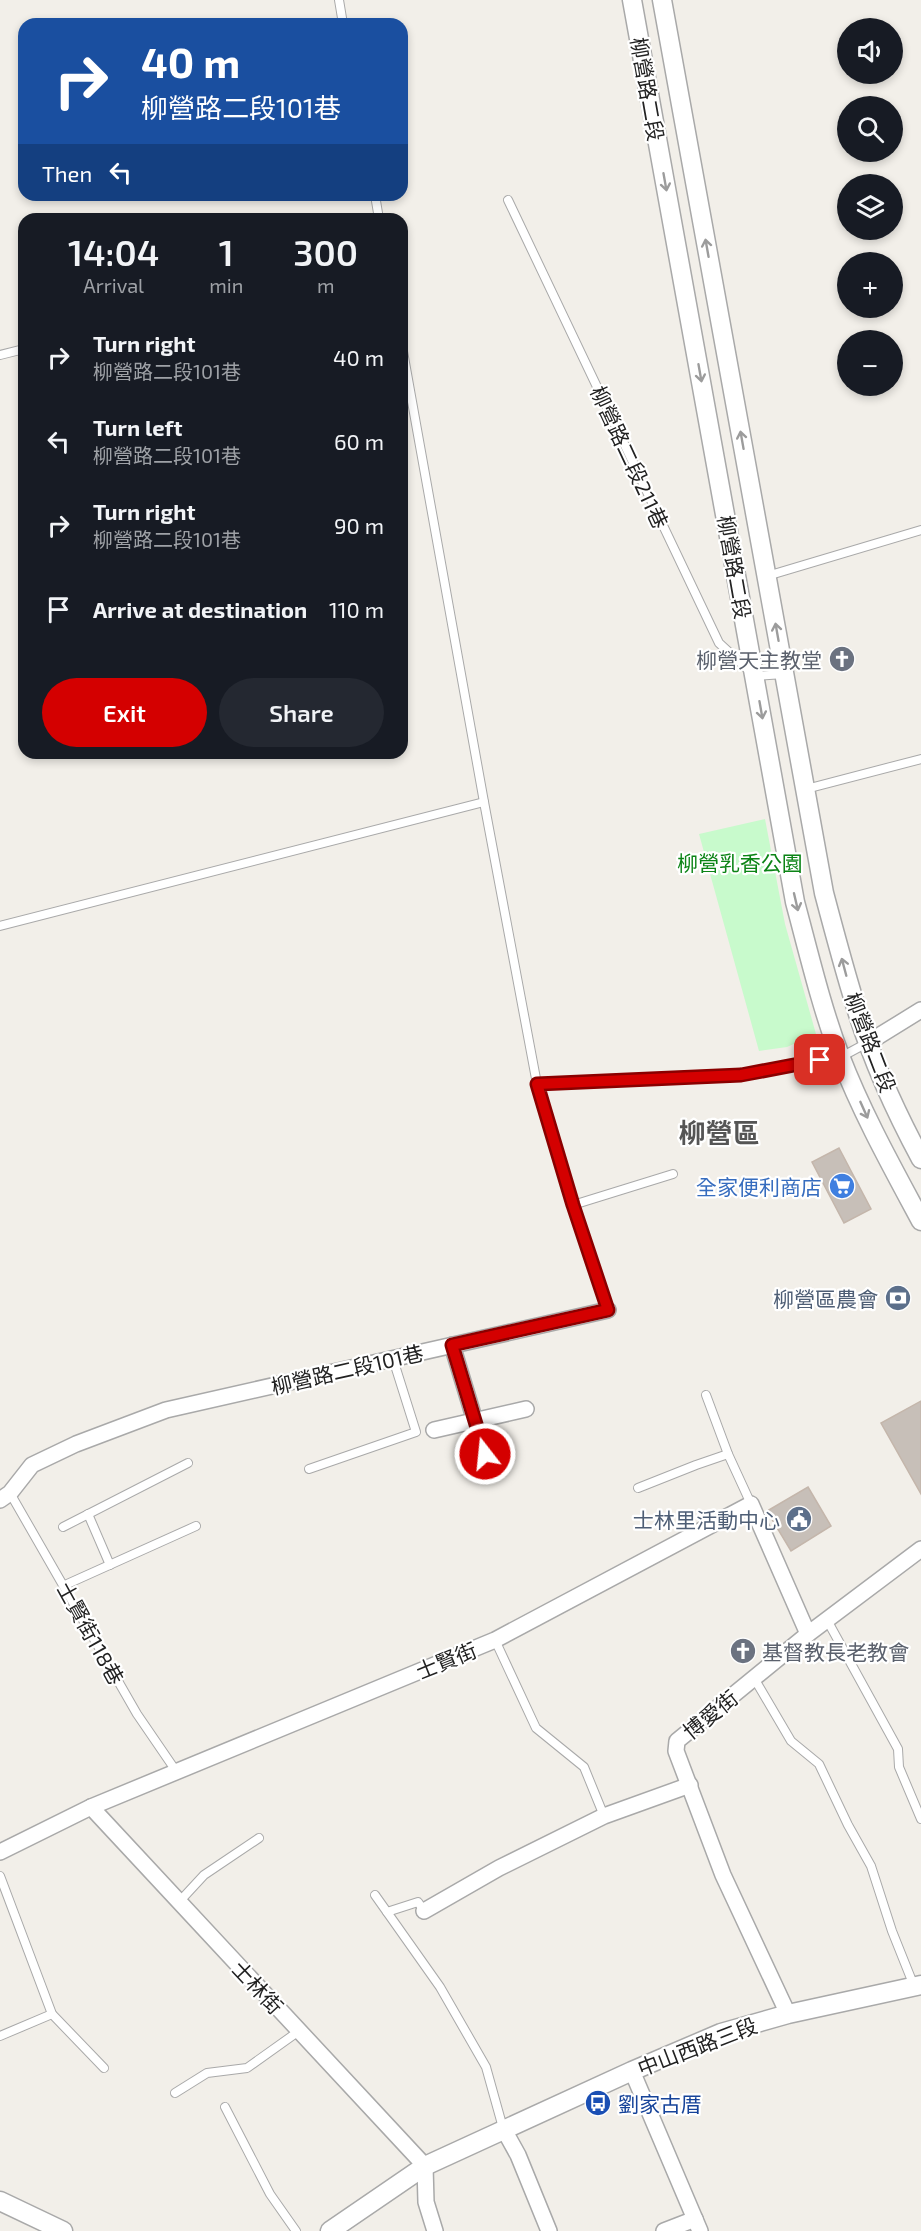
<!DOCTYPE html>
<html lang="en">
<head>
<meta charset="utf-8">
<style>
	body { margin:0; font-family:"Exo 2","Noto Sans TC",sans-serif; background:#242831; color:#f1f3f6; height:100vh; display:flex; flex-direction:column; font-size:22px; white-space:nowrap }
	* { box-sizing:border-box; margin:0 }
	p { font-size:20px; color:#9ea1a6 }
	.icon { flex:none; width:33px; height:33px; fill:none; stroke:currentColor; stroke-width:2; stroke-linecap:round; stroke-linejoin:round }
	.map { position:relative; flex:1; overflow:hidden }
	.drawer { position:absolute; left:18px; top:213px; width:390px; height:546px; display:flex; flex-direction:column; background:#171b24; border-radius:18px; box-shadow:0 3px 9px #0003 }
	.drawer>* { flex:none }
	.guide { position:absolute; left:18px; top:18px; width:390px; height:183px; border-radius:18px; box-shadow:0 3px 9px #0003; background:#1a4fa0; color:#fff; overflow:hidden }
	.tools { position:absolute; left:837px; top:18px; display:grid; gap:12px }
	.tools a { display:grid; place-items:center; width:66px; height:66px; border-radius:50%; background:#171b24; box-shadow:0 3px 9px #0003; font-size:30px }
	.pin { position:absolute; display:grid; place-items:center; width:51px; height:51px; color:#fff; margin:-26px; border-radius:12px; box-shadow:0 3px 9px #0006 }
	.me { position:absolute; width:66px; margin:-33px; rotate:344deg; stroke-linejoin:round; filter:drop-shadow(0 0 4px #0008) }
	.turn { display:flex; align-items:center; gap:21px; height:126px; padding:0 24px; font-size:27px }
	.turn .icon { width:78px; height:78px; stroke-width:2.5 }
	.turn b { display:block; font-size:42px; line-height:51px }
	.then { display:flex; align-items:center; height:57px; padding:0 24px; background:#0003; gap:12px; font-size:22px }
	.eta { display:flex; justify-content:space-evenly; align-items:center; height:102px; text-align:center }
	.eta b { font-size:36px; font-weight:600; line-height:42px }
	.primary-button { display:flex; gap:12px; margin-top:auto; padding:12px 24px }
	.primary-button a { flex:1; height:69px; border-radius:36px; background:#d40000; color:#fff; font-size:24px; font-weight:600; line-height:69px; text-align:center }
	.primary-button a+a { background:#242831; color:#f1f3f6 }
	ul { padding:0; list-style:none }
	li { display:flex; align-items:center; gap:18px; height:84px; padding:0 24px }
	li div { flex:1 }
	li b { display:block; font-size:22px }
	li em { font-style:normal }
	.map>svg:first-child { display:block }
</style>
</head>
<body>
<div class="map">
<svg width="921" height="2231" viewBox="0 0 921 2231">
	<rect width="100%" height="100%" fill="#f2efe9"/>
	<polygon fill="#c8facc" points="765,819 785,924 816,1034 787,1047 759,1051 699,834"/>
	<g fill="#c7bfb8" stroke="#c4b6ab" stroke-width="1.5">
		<polygon points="839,1148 871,1209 844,1223 812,1162"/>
		<polygon points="921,1401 921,1494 881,1423"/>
		<polygon points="808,1487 831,1526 791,1551 767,1511"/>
	</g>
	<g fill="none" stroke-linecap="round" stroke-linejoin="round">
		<g stroke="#a9a9a9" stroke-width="10">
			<g id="service">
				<polyline points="339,0 343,24"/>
				<polyline points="375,195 379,219"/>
				<polyline points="508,200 719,643 755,676 784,674"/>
				<polyline points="402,346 484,802 537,1084"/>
				<polyline points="0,355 24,349"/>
				<polyline points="767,576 921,530"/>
				<polyline points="806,789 921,759"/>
				<polyline points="0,926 484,802"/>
				<polyline points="573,1205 673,1174"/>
				<polyline points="608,1310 573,1205 537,1084 741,1075 841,1057 867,1043"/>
				<polyline points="706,1395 728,1454 751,1504"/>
				<polyline points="309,1469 416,1432 393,1359"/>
				<polyline points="638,1488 696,1465 728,1454"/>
				<polyline points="10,1493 137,1714 176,1771"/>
				<polyline points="88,1514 110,1565"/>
				<polyline points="63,1527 188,1463"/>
				<polyline points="65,1585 196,1526"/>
				<polyline points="827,1620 898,1749 899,1767 921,1819"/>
				<polyline points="495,1640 536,1728 584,1767 604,1816"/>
				<polyline points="754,1678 791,1741 819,1764 848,1825 871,1866 892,1931 914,1986"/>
				<polyline points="0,1876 52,2014 104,2068"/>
				<polyline points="375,1895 440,1987 486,2067 503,2128"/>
				<polyline points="179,1902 204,1875 259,1838"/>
				<polyline points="387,1912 418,1902 424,1911"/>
				<polyline points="0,2036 52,2014"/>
				<polyline points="175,2093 207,2073 247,2068 299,2031"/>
				<polyline points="225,2107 270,2194 296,2231"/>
			</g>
		</g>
		<g stroke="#a9a9a9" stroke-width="18">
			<g id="minor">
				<polyline points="869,1042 921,1010"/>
				<polyline points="452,1345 485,1454"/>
				<polyline points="434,1430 526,1409"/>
				<polyline points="0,1500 10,1493 32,1465 76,1444 166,1410 608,1310"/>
				<polyline points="91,1807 425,2166 426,2202 435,2231"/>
				<polyline points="0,1852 91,1807 495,1640 751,1504 808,1634"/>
				<polyline points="424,1911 499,1868 604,1816 690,1785"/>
				<polyline points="788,2014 723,1875 676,1751 677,1741 808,1634 921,1549"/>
				<polyline points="632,2071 700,2231"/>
				<polyline points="503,2128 518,2155 549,2231"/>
				<polyline points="664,2231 695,2219"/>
			</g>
		</g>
		<g stroke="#a9a9a9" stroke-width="21">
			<g id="tertiary">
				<path d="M632,0L795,902C809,954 821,1006 840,1056C862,1113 892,1167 921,1221"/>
				<path d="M662,0L824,893C833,927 842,961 852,994C868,1051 893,1107 921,1159"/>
				<polyline points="0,2201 63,2231"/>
				<polyline points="330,2231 425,2166 632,2071 721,2033 788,2014 921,1985"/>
			</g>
		</g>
		<use href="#service" stroke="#fff" stroke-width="8"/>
		<use href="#minor" stroke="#fff" stroke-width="15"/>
		<use href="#tertiary" stroke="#fff" stroke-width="18"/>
	</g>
	<defs><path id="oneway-shaft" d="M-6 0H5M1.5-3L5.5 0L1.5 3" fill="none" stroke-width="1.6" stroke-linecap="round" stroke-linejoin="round" transform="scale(1.5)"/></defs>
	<g stroke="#9c9c9c">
		<use href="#oneway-shaft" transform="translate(665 182) rotate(80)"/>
		<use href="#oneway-shaft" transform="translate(707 248) rotate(-100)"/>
		<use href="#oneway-shaft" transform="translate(700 373) rotate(80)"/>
		<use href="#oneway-shaft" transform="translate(742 440) rotate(-100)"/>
		<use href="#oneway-shaft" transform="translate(777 632) rotate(-100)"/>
		<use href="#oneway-shaft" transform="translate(761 710) rotate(80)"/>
		<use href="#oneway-shaft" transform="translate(796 902) rotate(77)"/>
		<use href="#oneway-shaft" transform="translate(844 967) rotate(-105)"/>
		<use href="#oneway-shaft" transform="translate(864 1110) rotate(66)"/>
	</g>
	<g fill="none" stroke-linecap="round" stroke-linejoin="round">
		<g stroke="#8a0000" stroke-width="15">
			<polyline id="route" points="485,1454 452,1345 608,1310 573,1205 537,1084 741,1075 820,1060"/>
		</g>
		<use href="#route" stroke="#d40000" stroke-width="10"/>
	</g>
	<defs>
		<g id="church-disc" transform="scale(1.35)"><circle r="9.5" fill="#6b7280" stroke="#fff"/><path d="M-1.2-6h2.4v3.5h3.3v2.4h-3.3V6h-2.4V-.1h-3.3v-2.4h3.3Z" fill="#fff"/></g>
		<g id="supermarket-disc" transform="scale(1.35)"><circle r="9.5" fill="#3f7fe0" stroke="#fff"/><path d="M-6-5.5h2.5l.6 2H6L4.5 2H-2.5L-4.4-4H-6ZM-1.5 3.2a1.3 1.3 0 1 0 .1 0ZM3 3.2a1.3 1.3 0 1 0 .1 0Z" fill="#fff"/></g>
		<g id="bank-disc" transform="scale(1.35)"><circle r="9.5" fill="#5c6f8a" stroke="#fff"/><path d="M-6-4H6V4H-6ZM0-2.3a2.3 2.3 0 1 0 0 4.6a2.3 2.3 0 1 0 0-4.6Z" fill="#fff"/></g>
		<g id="civic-disc" transform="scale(1.35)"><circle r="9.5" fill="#5c6f8a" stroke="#fff"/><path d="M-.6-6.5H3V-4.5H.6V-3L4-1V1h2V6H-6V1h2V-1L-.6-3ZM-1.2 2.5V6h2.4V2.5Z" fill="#fff"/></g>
		<g id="bus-disc" transform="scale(1.35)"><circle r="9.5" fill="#1a4fb4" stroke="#fff"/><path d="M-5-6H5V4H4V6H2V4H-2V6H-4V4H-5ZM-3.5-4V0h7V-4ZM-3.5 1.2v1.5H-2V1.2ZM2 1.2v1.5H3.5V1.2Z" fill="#fff"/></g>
	</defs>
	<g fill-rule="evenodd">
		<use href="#church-disc" x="842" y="659"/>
		<use href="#supermarket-disc" x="842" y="1186"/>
		<use href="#bank-disc" x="898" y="1298"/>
		<use href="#civic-disc" x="799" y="1519"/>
		<use href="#church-disc" x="743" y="1651"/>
		<use href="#bus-disc" x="598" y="2103"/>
	</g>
	<g text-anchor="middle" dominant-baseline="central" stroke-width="4.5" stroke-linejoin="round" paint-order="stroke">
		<g font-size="21" fill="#222" stroke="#fff">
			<text transform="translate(648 89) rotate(80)">柳營路二段</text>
			<text transform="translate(630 457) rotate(65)">柳營路二段211巷</text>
			<text transform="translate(735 567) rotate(80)">柳營路二段</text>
			<text transform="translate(871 1042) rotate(69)">柳營路二段</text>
			<text transform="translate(347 1369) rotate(-13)">柳營路二段101巷</text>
			<text transform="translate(91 1633) rotate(61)">士賢街118巷</text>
			<text transform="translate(446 1660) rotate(-22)">士賢街</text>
			<text transform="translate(710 1714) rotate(-39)">博愛街</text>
			<text transform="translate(258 1987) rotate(47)">士林街</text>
			<text transform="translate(697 2046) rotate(-21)">中山西路三段</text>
		</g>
		<g font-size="21" fill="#5b616d" stroke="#fff" text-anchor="end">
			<text x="822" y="659">柳營天主教堂</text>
			<text x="762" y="1651" text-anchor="start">基督教長老教會</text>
		</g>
		<g font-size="21" fill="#0c8416" stroke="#fff">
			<text x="740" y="862">柳營乳香公園</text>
		</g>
		<g font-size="21" fill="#366cbe" stroke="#fff" text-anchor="end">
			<text x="822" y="1186">全家便利商店</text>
		</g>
		<g font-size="21" fill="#4e5e75" stroke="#fff" text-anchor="end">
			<text x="878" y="1298">柳營區農會</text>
			<text x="780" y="1519">士林里活動中心</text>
		</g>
		<g font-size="21" fill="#164399" stroke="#fff" text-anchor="start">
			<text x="618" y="2103">劉家古厝</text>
		</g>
		<g font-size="27" font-weight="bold" fill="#555" stroke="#fff">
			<text x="719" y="1132">柳營區</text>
		</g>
	</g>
</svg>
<div class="tools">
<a><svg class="icon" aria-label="sound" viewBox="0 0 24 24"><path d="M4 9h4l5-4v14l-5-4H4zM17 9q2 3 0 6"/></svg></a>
<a><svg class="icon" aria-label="search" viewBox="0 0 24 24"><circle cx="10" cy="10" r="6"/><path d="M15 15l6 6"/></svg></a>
<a><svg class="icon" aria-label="layers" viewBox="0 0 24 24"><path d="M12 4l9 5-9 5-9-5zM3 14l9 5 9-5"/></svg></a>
<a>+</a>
<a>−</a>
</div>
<div class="pin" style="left:820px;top:1060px;background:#d93025"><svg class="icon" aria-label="arrive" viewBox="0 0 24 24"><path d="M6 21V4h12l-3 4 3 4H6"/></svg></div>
<svg class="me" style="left:485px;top:1454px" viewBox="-20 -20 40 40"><circle r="17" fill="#d40000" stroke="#fff" stroke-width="3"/><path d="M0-11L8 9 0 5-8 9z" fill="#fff"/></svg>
<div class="guide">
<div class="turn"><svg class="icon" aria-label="right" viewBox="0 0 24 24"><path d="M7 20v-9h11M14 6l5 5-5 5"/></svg><div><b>40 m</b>柳營路二段101巷</div></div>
<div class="then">Then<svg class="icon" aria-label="left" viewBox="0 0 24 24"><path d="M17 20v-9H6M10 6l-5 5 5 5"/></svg></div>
</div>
<section class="drawer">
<div class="eta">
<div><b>14:04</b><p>Arrival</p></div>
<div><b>1</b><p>min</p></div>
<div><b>300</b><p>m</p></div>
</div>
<ul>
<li><svg class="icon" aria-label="right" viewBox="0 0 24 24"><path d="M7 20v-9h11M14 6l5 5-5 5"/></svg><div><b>Turn right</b><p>柳營路二段101巷</p></div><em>40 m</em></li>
<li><svg class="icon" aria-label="left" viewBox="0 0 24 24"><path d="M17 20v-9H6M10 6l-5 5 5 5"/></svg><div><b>Turn left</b><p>柳營路二段101巷</p></div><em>60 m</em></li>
<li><svg class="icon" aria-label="right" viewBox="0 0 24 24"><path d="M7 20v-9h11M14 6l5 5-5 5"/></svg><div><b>Turn right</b><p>柳營路二段101巷</p></div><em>90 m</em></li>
<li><svg class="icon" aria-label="arrive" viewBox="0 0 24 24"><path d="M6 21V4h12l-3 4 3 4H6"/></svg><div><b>Arrive at destination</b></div><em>110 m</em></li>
</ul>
<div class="primary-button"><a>Exit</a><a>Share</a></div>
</section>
</div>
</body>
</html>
